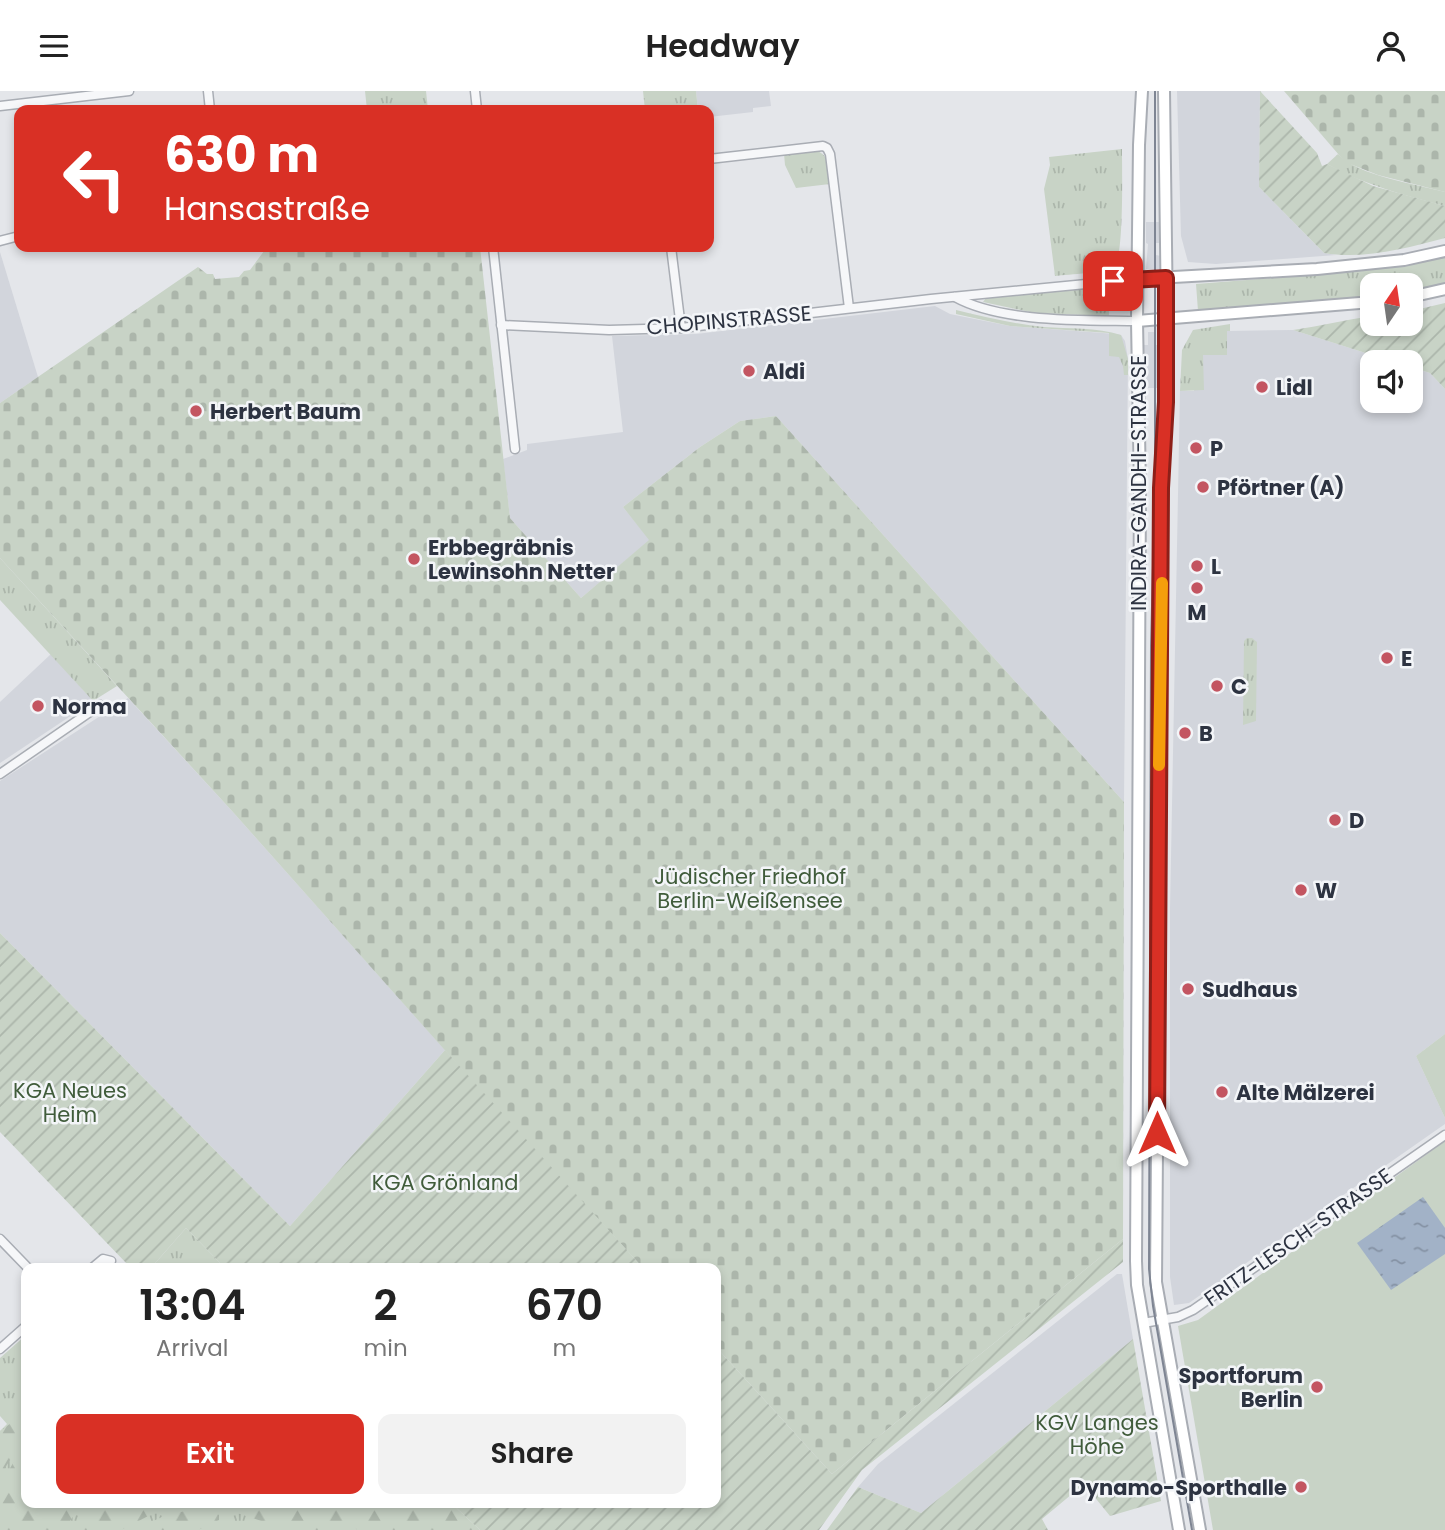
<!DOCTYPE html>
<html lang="en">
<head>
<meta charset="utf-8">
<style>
	body { margin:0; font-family:Poppins,sans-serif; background:#f2f2f2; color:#222; height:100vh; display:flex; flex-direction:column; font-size:26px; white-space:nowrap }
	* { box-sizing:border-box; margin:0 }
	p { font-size:23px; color:#767676 }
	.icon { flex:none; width:38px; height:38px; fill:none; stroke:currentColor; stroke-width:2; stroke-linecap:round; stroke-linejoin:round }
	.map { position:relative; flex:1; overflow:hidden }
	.details { position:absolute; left:21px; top:1172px; width:700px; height:245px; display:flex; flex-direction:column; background:#fff; border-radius:14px; box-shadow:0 4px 10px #0003 }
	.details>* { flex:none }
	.banner { position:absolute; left:14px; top:14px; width:700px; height:147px; border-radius:14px; box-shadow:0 4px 10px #0003; background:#d93025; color:#fff; overflow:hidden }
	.needle { width:46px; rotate:13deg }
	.buttons { position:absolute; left:1360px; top:182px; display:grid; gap:14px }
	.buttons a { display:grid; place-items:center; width:63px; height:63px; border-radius:14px; background:#fff; box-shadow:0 4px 10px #0003; font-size:35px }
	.pin { position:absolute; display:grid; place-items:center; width:60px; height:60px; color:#fff; margin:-30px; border-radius:14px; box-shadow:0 4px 10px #0006 }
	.me { position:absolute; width:77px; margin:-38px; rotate:0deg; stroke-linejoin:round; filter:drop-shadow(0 0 5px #0008) }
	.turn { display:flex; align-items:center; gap:24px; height:147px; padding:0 35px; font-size:32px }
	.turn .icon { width:91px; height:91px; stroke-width:2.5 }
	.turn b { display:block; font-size:49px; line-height:60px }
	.eta { display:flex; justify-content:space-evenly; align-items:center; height:119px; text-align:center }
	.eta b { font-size:42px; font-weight:600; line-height:49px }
	.primary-button { display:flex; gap:14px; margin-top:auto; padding:14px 35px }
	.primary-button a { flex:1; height:80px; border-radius:14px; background:#d93025; color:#fff; font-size:28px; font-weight:600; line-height:80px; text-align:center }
	.primary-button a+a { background:#f2f2f2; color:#222 }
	header { display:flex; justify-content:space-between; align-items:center; height:91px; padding:0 35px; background:#fff; font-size:32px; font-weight:600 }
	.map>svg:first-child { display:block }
</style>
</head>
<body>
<header><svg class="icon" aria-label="menu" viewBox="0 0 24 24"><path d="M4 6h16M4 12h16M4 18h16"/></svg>Headway<svg class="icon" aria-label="person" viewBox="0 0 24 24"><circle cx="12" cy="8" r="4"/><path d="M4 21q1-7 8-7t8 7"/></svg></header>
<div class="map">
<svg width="1445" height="1439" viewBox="0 0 1445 1439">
	<defs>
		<pattern id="grass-tufts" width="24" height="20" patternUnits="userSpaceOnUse" patternTransform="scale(1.75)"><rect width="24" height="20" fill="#c8d3c6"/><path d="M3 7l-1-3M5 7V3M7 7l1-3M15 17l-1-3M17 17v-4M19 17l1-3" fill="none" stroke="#acb6ab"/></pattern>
		<pattern id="forest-firs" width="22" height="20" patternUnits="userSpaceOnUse" patternTransform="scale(1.75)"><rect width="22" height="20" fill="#c8d3c6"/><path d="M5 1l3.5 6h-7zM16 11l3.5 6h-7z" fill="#acb6ab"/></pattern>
		<pattern id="cemetery-stones" width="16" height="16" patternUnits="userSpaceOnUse" patternTransform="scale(1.75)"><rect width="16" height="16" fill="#c8d3c6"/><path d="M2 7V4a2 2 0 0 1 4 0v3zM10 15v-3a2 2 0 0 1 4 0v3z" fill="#acb6ab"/></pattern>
		<pattern id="garden-furrows" width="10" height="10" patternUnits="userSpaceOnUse" patternTransform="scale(1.75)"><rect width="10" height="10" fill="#c8d3c6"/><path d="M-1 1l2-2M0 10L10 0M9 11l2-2" fill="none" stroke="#acb6ab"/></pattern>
		<pattern id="water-ripples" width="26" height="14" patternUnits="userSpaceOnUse" patternTransform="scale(1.75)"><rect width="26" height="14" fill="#a2b2c7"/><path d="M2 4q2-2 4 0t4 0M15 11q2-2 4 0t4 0" fill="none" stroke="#8491a3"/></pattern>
	</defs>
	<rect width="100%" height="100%" fill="#e4e6ea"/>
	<g fill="#d2d5dc">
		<polygon points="696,0 769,0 771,15 753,17 753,21 709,26 709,19 698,19"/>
		<polygon points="1177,0 1260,0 1259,96 1324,162 1336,164 1216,173 1188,171 1181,145"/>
		<polygon points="1146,131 1160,131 1161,152 1156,152 1156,164 1161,165 1161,173 1160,178 1156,179 1146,178 1148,153 1146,152"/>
		<polygon points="0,161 38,286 0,312"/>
		<polygon points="935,215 950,223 1010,235 1116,243 1121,244 1125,250 1128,268 1124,711 776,325 740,330 700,356 623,416 650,449 581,507 510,427 503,368 527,359 527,353 623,341 612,245 696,243"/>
		<polygon points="1293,239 1394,271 1372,271 1372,310 1410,310 1411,276 1430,282 1445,298 1445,943 1416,965 1445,1027 1445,1033 1189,1212 1174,1214 1170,1186 1170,818 1180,300 1194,300 1195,264 1227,240"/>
		<polygon points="1148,241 1155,241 1156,254 1158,254 1158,297 1146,297 1144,254 1148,254"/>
		<polygon points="51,563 93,610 0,672 0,611"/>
		<polygon points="128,607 232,720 445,959 290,1135 0,842 0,690"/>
		<polygon points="1117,1183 1122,1183 1133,1248 921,1422 858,1396 878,1373"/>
	</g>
	<g fill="url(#grass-tufts)">
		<polygon points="365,0 426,0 428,19 367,19"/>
		<polygon points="643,0 696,0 698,19 645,19"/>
		<path d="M1122,58C1122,76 1124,164 1115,173C1104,183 1070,183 1055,185L1044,98L1050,74L1049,66Z"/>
		<path d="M814,59C831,63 829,79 830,93L796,97L785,74L784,63Z"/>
		<path d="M1338,63C1358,85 1416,93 1445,101V115C1404,104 1364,94 1327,73Z"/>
		<polygon points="1445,164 1445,192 1411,200 1410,194 1372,194 1372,206 1198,220 1196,193 1371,179"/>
		<polygon points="1108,195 1109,225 1035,222 983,211 986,207"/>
		<path d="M956,219C985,226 1014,233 1044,236C1068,238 1097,236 1121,244L1128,268V284H1124L1123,275L1119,266L1109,265V242L1010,235L956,223Z"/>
		<polygon points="1230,233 1230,240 1227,240 1227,264 1203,264 1204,299 1180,300 1182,259 1193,239"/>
		<polygon points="0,467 117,595 93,610 0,509"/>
		<polygon points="1247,547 1252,547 1257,551 1256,630 1243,634 1244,550"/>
		<polygon points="186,1137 226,1178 150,1178"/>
		<polygon points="26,1244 26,1412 451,1412 480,1439 0,1439 0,1340 7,1333 0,1325 0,1267"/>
	</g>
	<g fill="url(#forest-firs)">
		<polygon points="24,1329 26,1332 26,1346 0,1384 0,1340 14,1330"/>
		<path d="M26,1355V1412H82L64,1439H0C0,1399 0,1386 26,1355Z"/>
		<polygon points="92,1412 193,1412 156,1421 121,1439 71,1439"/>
		<polygon points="199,1412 333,1412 351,1439 288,1439 235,1421"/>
		<polygon points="339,1412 371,1412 400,1439 357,1439"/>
		<polygon points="381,1412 446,1412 474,1439 410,1439"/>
		<polygon points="189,1419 214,1421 219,1424 219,1429 198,1439 134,1439 164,1425"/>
	</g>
	<g fill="url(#cemetery-stones)">
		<polygon points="1284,0 1445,0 1445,101 1378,84 1345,71"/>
		<polygon points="267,156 480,156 510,427 581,507 649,449 623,416 700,356 740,330 776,325 1124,711 1123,1148 832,1383 716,1256 716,1178 644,1178 515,1038 232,720 0,467 0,312 198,176 207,183 213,183 215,188 239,186 244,180 250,179"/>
	</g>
	<g fill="url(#garden-furrows)">
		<path d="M1260,0L1317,62L1322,75L1327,73L1373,95L1445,115V147C1407,157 1363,169 1324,162L1259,96Z"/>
		<path d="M1445,212V298L1430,282L1411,276L1410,271H1394L1293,239C1320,235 1345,229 1372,225V233H1410L1411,220Z"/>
		<path d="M0,842L290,1135L445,959L644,1178H226L186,1137L150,1178C143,1176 137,1179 129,1175L0,1041Z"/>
		<polygon points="1123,1148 1123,1171 862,1379 819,1439 480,1439 451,1412 716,1412 716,1256 832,1383"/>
		<polygon points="1133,1248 1161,1410 1110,1425 1084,1393 1042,1428 1048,1439 827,1439 858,1396 921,1422"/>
	</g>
	<g fill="#c8d3c6">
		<polygon points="1445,943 1445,1027 1416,965"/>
		<polygon points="1445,1050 1445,1439 1213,1439 1178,1235 1198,1229"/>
	</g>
	<polygon fill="url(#water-ripples)" points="1423,1106 1445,1137 1445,1163 1391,1199 1357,1152"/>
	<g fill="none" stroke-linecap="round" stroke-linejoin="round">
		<g stroke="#a9adb4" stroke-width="11">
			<g id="street">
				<polyline points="208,0 210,19"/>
				<polyline points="475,0 477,19"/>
				<polyline points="0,15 129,0"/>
				<polyline points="709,68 823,55 827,57 830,63 849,217"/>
				<polyline points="0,150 19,145"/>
				<polyline points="493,156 515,358"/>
				<polyline points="671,156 681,237"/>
				<path d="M955,206C1002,232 1084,229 1137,230"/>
				<polyline points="501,234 609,239 681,237 931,208 1138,188"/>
				<polyline points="0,683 100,614"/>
				<polyline points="0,1148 29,1178"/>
				<polyline points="91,1178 103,1168 111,1170"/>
				<polyline points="1143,1232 1178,1226 1193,1219 1445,1044"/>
				<polyline points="0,1258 26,1235"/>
			</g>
		</g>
		<g stroke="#a9adb4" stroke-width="14">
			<g id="secondary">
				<polyline points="1142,0 1139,54 1137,230 1140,397 1136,1170 1137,1194 1179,1439"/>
				<polyline points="1164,0 1167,229 1162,397 1156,1191 1200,1439"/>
				<polyline points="1138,188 1317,178 1404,169 1445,160"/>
				<polyline points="1410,206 1445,198"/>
				<polyline points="1137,230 1372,211"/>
			</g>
		</g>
		<use href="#street" stroke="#f6f7f9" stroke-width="8"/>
		<use href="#secondary" stroke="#fff" stroke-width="10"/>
		<polyline stroke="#7e8593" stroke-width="2" points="1155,0 1155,397 1151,555 1149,1178 1153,1215 1192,1439"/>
	</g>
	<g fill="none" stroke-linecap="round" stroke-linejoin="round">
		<g stroke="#8d1f18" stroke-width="18">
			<polyline id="route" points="1113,190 1166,187 1166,311 1161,397 1157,1042"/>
		</g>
		<use href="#route" stroke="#d93025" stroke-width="12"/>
		<polyline stroke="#f59e0b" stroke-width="12" points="1159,674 1162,492"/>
	</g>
	<g fill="#c35561" stroke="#f3f5f8" stroke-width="2.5">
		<circle cx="749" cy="280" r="7"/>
		<circle cx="1262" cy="296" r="7"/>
		<circle cx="196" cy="320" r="7"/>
		<circle cx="1196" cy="357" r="7"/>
		<circle cx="1203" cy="396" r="7"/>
		<circle cx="414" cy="468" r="7"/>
		<circle cx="1197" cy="475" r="7"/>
		<circle cx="1197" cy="497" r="7"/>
		<circle cx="1387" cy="567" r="7"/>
		<circle cx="1217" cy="595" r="7"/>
		<circle cx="38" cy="615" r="7"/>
		<circle cx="1185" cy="642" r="7"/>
		<circle cx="1335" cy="729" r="7"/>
		<circle cx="1301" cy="799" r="7"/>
		<circle cx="1188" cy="898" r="7"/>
		<circle cx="1222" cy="1001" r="7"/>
		<circle cx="1317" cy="1296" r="7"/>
		<circle cx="1301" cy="1396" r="7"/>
	</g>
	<g text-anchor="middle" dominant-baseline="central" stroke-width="5" stroke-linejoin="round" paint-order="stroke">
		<g font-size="21" fill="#2d3341" stroke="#f3f5f8">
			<text transform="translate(729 229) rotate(-5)">CHOPINSTRASSE</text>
			<text transform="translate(1138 392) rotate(-90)">INDIRA-GANDHI-STRASSE</text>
			<text transform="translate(1298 1146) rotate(-35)">FRITZ-LESCH-STRASSE</text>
		</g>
		<g font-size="21" font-weight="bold" fill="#2d3341" stroke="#f3f5f8" text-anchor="start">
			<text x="763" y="280">Aldi</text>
			<text x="1276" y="296">Lidl</text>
			<text x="210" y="320">Herbert Baum</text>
			<text x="1210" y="357">P</text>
			<text x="1217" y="396">Pförtner (A)</text>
			<text x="428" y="456">Erbbegräbnis<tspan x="428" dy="24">Lewinsohn Netter</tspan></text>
			<text x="1211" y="475">L</text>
			<text x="1197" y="521" text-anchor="middle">M</text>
			<text x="1401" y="567">E</text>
			<text x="1231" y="595">C</text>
			<text x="52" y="615">Norma</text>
			<text x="1199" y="642">B</text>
			<text x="1349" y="729">D</text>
			<text x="1315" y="799">W</text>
			<text x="1202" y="898">Sudhaus</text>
			<text x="1236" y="1001">Alte Mälzerei</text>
			<text x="1303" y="1284" text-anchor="end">Sportforum<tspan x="1303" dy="24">Berlin</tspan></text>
			<text x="1287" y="1396" text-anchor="end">Dynamo-Sporthalle</text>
		</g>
		<g font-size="21" fill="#405c3b" stroke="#f3f5f8">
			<text x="750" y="785">Jüdischer Friedhof<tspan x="750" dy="24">Berlin-Weißensee</tspan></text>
			<text x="70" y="999">KGA Neues<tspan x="70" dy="24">Heim</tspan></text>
			<text x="445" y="1091">KGA Grönland</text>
			<text x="1097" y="1331">KGV Langes<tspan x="1097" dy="24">Höhe</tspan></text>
		</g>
	</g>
</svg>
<div class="buttons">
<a><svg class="needle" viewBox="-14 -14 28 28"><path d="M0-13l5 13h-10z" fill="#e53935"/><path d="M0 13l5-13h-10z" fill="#767676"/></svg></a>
<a><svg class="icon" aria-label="sound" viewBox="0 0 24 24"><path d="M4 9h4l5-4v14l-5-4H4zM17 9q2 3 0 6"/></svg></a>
</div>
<div class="pin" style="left:1113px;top:190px;background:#d93025"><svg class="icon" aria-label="arrive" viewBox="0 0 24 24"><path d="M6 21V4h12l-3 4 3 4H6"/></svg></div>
<svg class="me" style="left:1157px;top:1042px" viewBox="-20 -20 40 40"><path d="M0-17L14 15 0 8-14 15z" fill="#d93025" stroke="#fff" stroke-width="4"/></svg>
<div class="banner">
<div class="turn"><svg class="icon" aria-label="left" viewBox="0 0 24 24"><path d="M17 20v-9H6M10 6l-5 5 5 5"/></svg><div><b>630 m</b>Hansastraße</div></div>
</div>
<section class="details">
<div class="eta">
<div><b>13:04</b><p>Arrival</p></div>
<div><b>2</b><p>min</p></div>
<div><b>670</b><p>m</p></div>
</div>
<div class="primary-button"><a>Exit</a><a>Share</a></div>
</section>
</div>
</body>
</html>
